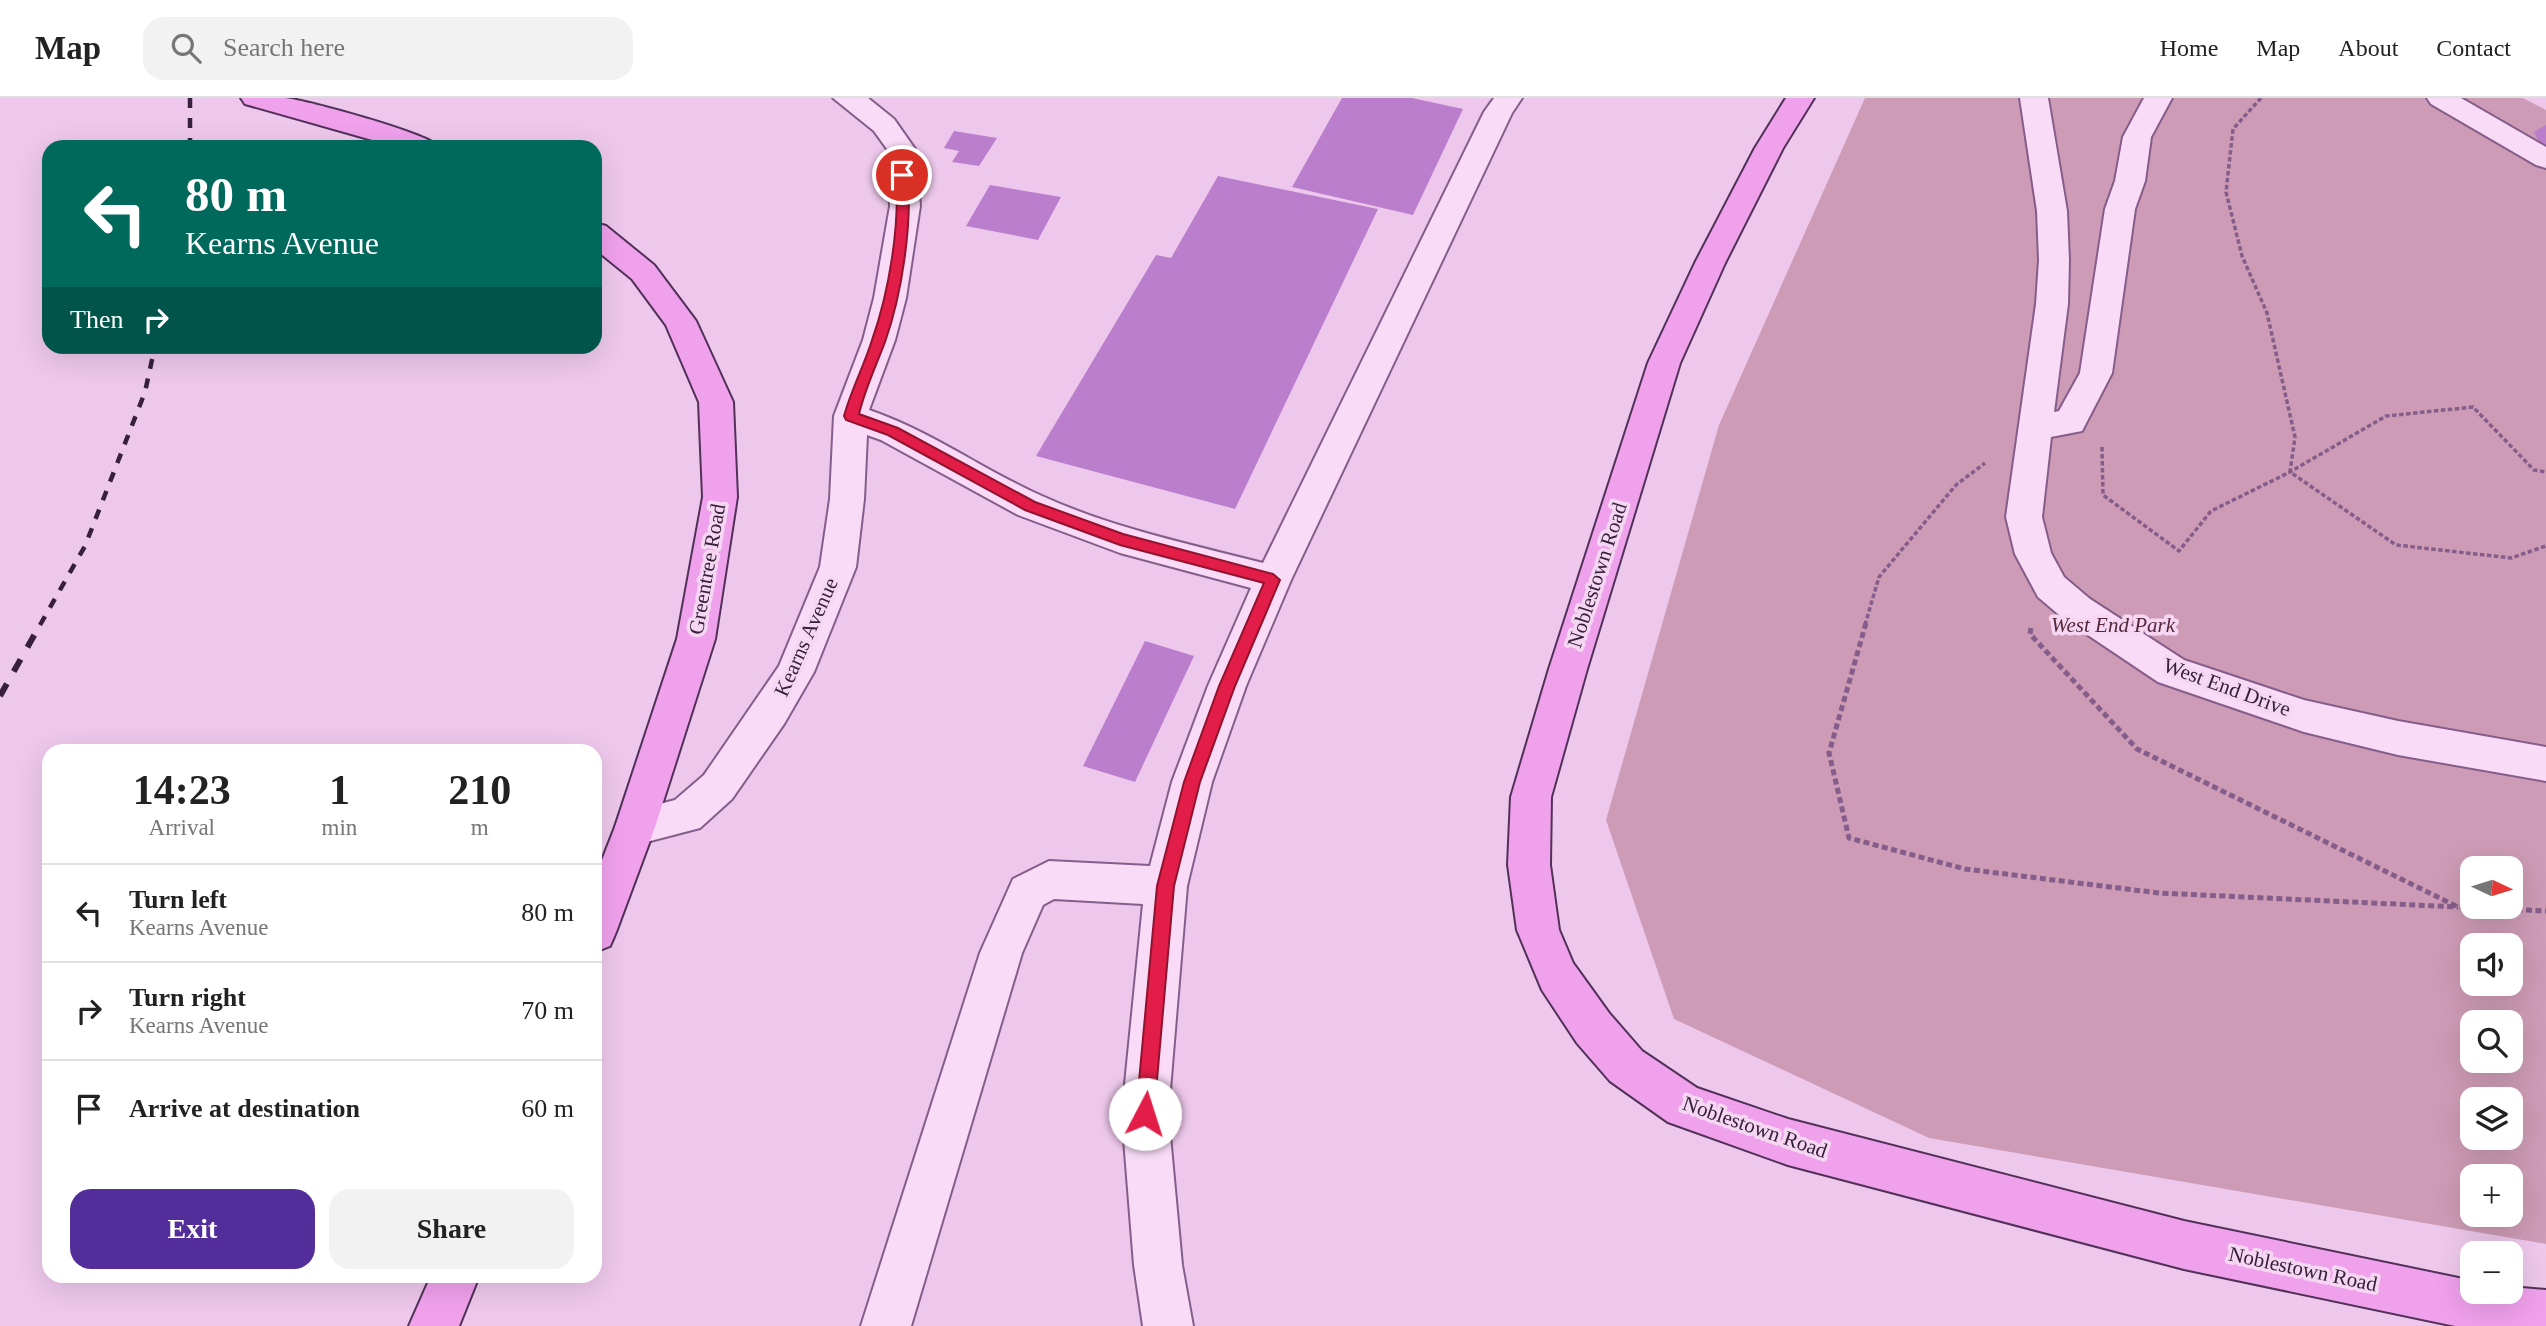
<!DOCTYPE html>
<html lang="en">
<head>
<meta charset="utf-8">
<style>
	body { margin:0; font-family:Georgia,serif; background:#f2f2f2; color:#222; height:100vh; display:flex; flex-direction:column; font-size:26px; white-space:nowrap }
	* { box-sizing:border-box; margin:0 }
	p { font-size:23px; color:#767676 }
	.icon { flex:none; width:38px; height:38px; fill:none; stroke:currentColor; stroke-width:2; stroke-linecap:round; stroke-linejoin:round }
	.map { position:relative; flex:1; overflow:hidden }
	.side { position:absolute; left:42px; top:646px; width:560px; height:539px; display:flex; flex-direction:column; background:#fff; border-radius:21px; box-shadow:0 7px 28px #0002 }
	.side>* { flex:none }
	.guide { position:absolute; left:42px; top:42px; width:560px; height:214px; border-radius:21px; box-shadow:0 7px 28px #0002; background:#00695c; color:#fff; overflow:hidden }
	.needle { width:46px; rotate:94deg }
	.fabs { position:absolute; left:2460px; top:758px; display:grid; gap:14px }
	.fabs a { display:grid; place-items:center; width:63px; height:63px; border-radius:14px; background:#fff; box-shadow:0 7px 28px #0002; font-size:35px }
	.pin { position:absolute; display:grid; place-items:center; width:60px; height:60px; color:#fff; margin:-30px; border:4px solid #fff; border-radius:50%; box-shadow:0 2px 7px #0007 }
	.me { position:absolute; width:77px; margin:-38px; rotate:5deg; stroke-linejoin:round; filter:drop-shadow(0 0 5px #0008) }
	.turn { display:flex; align-items:center; gap:24px; height:147px; padding:0 28px; font-size:32px }
	.turn .icon { width:91px; height:91px; stroke-width:2.5 }
	.turn b { display:block; font-size:49px; line-height:60px }
	.then { display:flex; align-items:center; height:66px; padding:0 28px; background:#0003; gap:14px; font-size:26px }
	.eta { display:flex; justify-content:space-evenly; align-items:center; height:119px; text-align:center }
	.eta b { font-size:42px; font-weight:700; line-height:49px }
	.action { display:flex; gap:14px; margin-top:auto; padding:14px 28px }
	.action a { flex:1; height:80px; border-radius:21px; background:#532d99; color:#fff; font-size:28px; font-weight:700; line-height:80px; text-align:center }
	.action a+a { background:#f2f2f2; color:#222 }
	ul { padding:0; list-style:none }
	li { display:flex; align-items:center; gap:21px; height:98px; padding:0 28px; border-top:2px solid #e0e0e0 }
	li div { flex:1 }
	li b { display:block; font-size:26px }
	li em { font-style:normal }
	header { display:flex; align-items:center; gap:42px; box-sizing:border-box; height:98px; padding:0 35px; background:#fff; border-bottom:2px solid #e0e0e0 }
	header strong { font-size:33px }
	nav { display:flex; gap:38px; margin-inline-start:auto; font-size:24px }
	.search { width:490px; height:63px; background:#f2f2f2; display:flex; align-items:center; gap:18px; box-sizing:border-box; padding:0 24px; border-radius:21px; color:#767676; font-size:26px }
	.map>svg:first-child { display:block }
</style>
</head>
<body>
<header>
<strong>Map</strong>
<div class="search"><svg class="icon" aria-label="search" viewBox="0 0 24 24"><circle cx="10" cy="10" r="6"/><path d="M15 15l6 6"/></svg>Search here</div>
<nav><a>Home</a><a>Map</a><a>About</a><a>Contact</a></nav>
</header>
<div class="map">
<svg width="2546" height="1228" viewBox="0 0 2546 1228">
	<rect width="100%" height="100%" fill="#eec8ec"/>
	<path fill="#cd9bb5" fill-rule="evenodd" d="M1865,0H2523L2546,12V1146L1929,1040L1674,921L1606,722L1719,327ZM2473,770H2511V808H2473ZM2473,847H2511V886H2473ZM2473,924H2511V962H2473ZM2473,1001H2511V1040H2473ZM2473,1078H2511V1116H2473Z"/>
	<g fill="#ba7ecc">
		<polygon points="1342,0 1412,0 1463,11 1413,117 1292,89"/>
		<polygon points="2546,27 2546,50 2541,48 2534,34"/>
		<polygon points="954,33 997,40 979,68 952,64 959,53 944,50"/>
		<polygon points="1218,78 1378,111 1235,411 1036,358 1156,157 1171,160"/>
		<polygon points="990,87 1061,99 1038,142 966,128"/>
		<polygon points="1145,543 1194,558 1135,684 1083,668"/>
	</g>
	<g fill="none" stroke-linecap="round" stroke-linejoin="round">
		<g stroke="#855d8a" stroke-width="4">
			<g id="minor">
				<path d="M833,0H868L894,21L915,51L920,108L906,200L895,242L869,312C931,333 983,372 1042,398C1112,430 1189,446 1263,465L1484,14L1494,0H1522L1512,15L1291,482L1246,588L1212,684L1187,788L1168,1016L1182,1167L1193,1228H1143L1134,1167L1122,1016L1143,806L1054,801L1043,807L1022,855L911,1228H861L980,855L1013,781L1049,763L1150,768L1172,684L1208,588L1251,490L1120,455L1018,417L881,342L867,337L864,401L856,469L814,574L784,626L732,701L700,730L635,747L621,742L615,729L621,716L675,702L704,677L779,568L820,469L830,401L834,318L863,242L874,200L890,108L887,51L874,33Z"/>
				<polygon points="2020,0 2048,0 2067,113 2069,162 2068,206 2054,314 2059,313 2080,275 2105,111 2115,83 2123,39 2144,0 2172,0 2151,39 2145,83 2135,111 2112,275 2082,333 2051,339 2042,419 2051,455 2064,479 2090,501 2184,562 2304,602 2398,623 2546,649 2546,683 2398,657 2304,634 2158,584 2064,521 2038,499 2015,456 2006,419 2036,206 2039,162 2037,113"/>
				<polygon points="2427,0 2461,0 2546,49 2546,70 2536,67 2431,6"/>
			</g>
		</g>
		<g stroke="#513158" stroke-width="4">
			<g id="major">
				<path d="M241,0C256,0 271,0 285,0C306,2 430,36 439,49H397L245,6Z"/>
				<polygon points="1786,0 1814,0 1783,50 1725,165 1680,265 1587,571 1551,699 1550,767 1559,832 1573,865 1609,915 1642,953 1697,990 1788,1021 2184,1123 2473,1183 2473,1194 2511,1194 2511,1189 2546,1192 2546,1228 2455,1228 2184,1171 1788,1067 1668,1024 1610,983 1577,945 1542,892 1517,832 1508,767 1511,699 1549,571 1648,265 1695,165 1755,50"/>
				<polygon points="595,125 606,128 654,167 696,223 733,304 737,399 715,541 655,729 616,834 610,848 595,854 595,780 615,729 677,541 703,399 699,304 666,227 632,181 595,151"/>
				<polygon points="431,1178 479,1178 459,1228 409,1228"/>
			</g>
		</g>
		<g stroke="#855d8a" stroke-width="3.5" stroke-dasharray="4.5 2.5" stroke-linecap="butt">
			<polyline points="2261,0 2233,31 2226,94 2242,158 2267,215 2295,339 2290,374 2396,447 2511,460 2546,448"/>
			<polyline points="2102,349 2103,397 2179,453 2211,413 2290,374 2386,318 2473,309 2534,372 2546,374"/>
			<polyline points="1865,527 1879,479 1956,387 1985,365"/>
		</g>
		<g stroke="#855d8a" stroke-width="5" stroke-dasharray="6 3.5" stroke-linecap="butt">
			<polyline points="1866,525 1829,655 1849,740 1965,771 2159,795 2458,809"/>
			<polyline points="2031,530 2030,536 2137,651 2458,809 2546,813"/>
		</g>
		<use href="#minor" fill="#f9dbf7" fill-rule="evenodd"/>
		<use href="#major" fill="#f0a1ec" fill-rule="evenodd"/>
		<g stroke="#37203b" stroke-width="4.5" stroke-dasharray="10 10" stroke-linecap="butt">
			<polyline points="190,0 190,49"/>
			<polyline points="40,527 85,448 145,294 155,248"/>
		</g>
		<polyline stroke="#37203b" stroke-width="6" stroke-dasharray="14 14" stroke-linecap="butt" points="0,598 41,525"/>
	</g>
	<path fill="#e11d48" stroke="#92132f" stroke-width="2" d="M902,73L908,77C912,128 902,196 885,244C876,268 865,291 859,316L898,330L1035,404L1123,436L1273,476L1280,482L1235,588L1200,684L1174,788L1154,1016L1152,1022L1145,1025L1138,1022L1136,1016L1157,788L1184,684L1219,588L1264,485L1120,447L1025,412L888,337L846,322L844,318C851,292 864,268 872,242C889,194 900,128 896,77Z"/>
	<g text-anchor="middle" dominant-baseline="central" stroke-width="7" stroke-linejoin="round" paint-order="stroke">
		<g font-size="21" fill="#37203b" stroke="#f6d7f3">
			<text transform="translate(707 471) rotate(-80)">Greentree Road</text>
			<text transform="translate(1597 477) rotate(-72)">Noblestown Road</text>
			<text transform="translate(806 539) rotate(-66)">Kearns Avenue</text>
			<text transform="translate(2227 589) rotate(20)">West End Drive</text>
			<text transform="translate(1755 1029) rotate(19)">Noblestown Road</text>
			<text transform="translate(2303 1171) rotate(12)">Noblestown Road</text>
		</g>
		<g font-size="21" font-style="italic" fill="#57273a" stroke="#f6d7f3">
			<text x="2113" y="527">West End Park</text>
		</g>
	</g>
</svg>
<div class="fabs">
<a><svg class="needle" viewBox="-14 -14 28 28"><path d="M0-13l5 13h-10z" fill="#e53935"/><path d="M0 13l5-13h-10z" fill="#767676"/></svg></a>
<a><svg class="icon" aria-label="sound" viewBox="0 0 24 24"><path d="M4 9h4l5-4v14l-5-4H4zM17 9q2 3 0 6"/></svg></a>
<a><svg class="icon" aria-label="search" viewBox="0 0 24 24"><circle cx="10" cy="10" r="6"/><path d="M15 15l6 6"/></svg></a>
<a><svg class="icon" aria-label="layers" viewBox="0 0 24 24"><path d="M12 4l9 5-9 5-9-5zM3 14l9 5 9-5"/></svg></a>
<a>+</a>
<a>−</a>
</div>
<div class="pin" style="left:902px;top:77px;background:#d93025"><svg class="icon" aria-label="arrive" viewBox="0 0 24 24"><path d="M6 21V4h12l-3 4 3 4H6"/></svg></div>
<svg class="me" style="left:1145px;top:1016px" viewBox="-20 -20 40 40"><circle r="19" fill="#fff"/><path d="M0-13L10 11 0 6-10 11z" fill="#e11d48"/></svg>
<div class="guide">
<div class="turn"><svg class="icon" aria-label="left" viewBox="0 0 24 24"><path d="M17 20v-9H6M10 6l-5 5 5 5"/></svg><div><b>80 m</b>Kearns Avenue</div></div>
<div class="then">Then<svg class="icon" aria-label="right" viewBox="0 0 24 24"><path d="M7 20v-9h11M14 6l5 5-5 5"/></svg></div>
</div>
<section class="side">
<div class="eta">
<div><b>14:23</b><p>Arrival</p></div>
<div><b>1</b><p>min</p></div>
<div><b>210</b><p>m</p></div>
</div>
<ul>
<li><svg class="icon" aria-label="left" viewBox="0 0 24 24"><path d="M17 20v-9H6M10 6l-5 5 5 5"/></svg><div><b>Turn left</b><p>Kearns Avenue</p></div><em>80 m</em></li>
<li><svg class="icon" aria-label="right" viewBox="0 0 24 24"><path d="M7 20v-9h11M14 6l5 5-5 5"/></svg><div><b>Turn right</b><p>Kearns Avenue</p></div><em>70 m</em></li>
<li><svg class="icon" aria-label="arrive" viewBox="0 0 24 24"><path d="M6 21V4h12l-3 4 3 4H6"/></svg><div><b>Arrive at destination</b></div><em>60 m</em></li>
</ul>
<div class="action"><a>Exit</a><a>Share</a></div>
</section>
</div>
</body>
</html>
